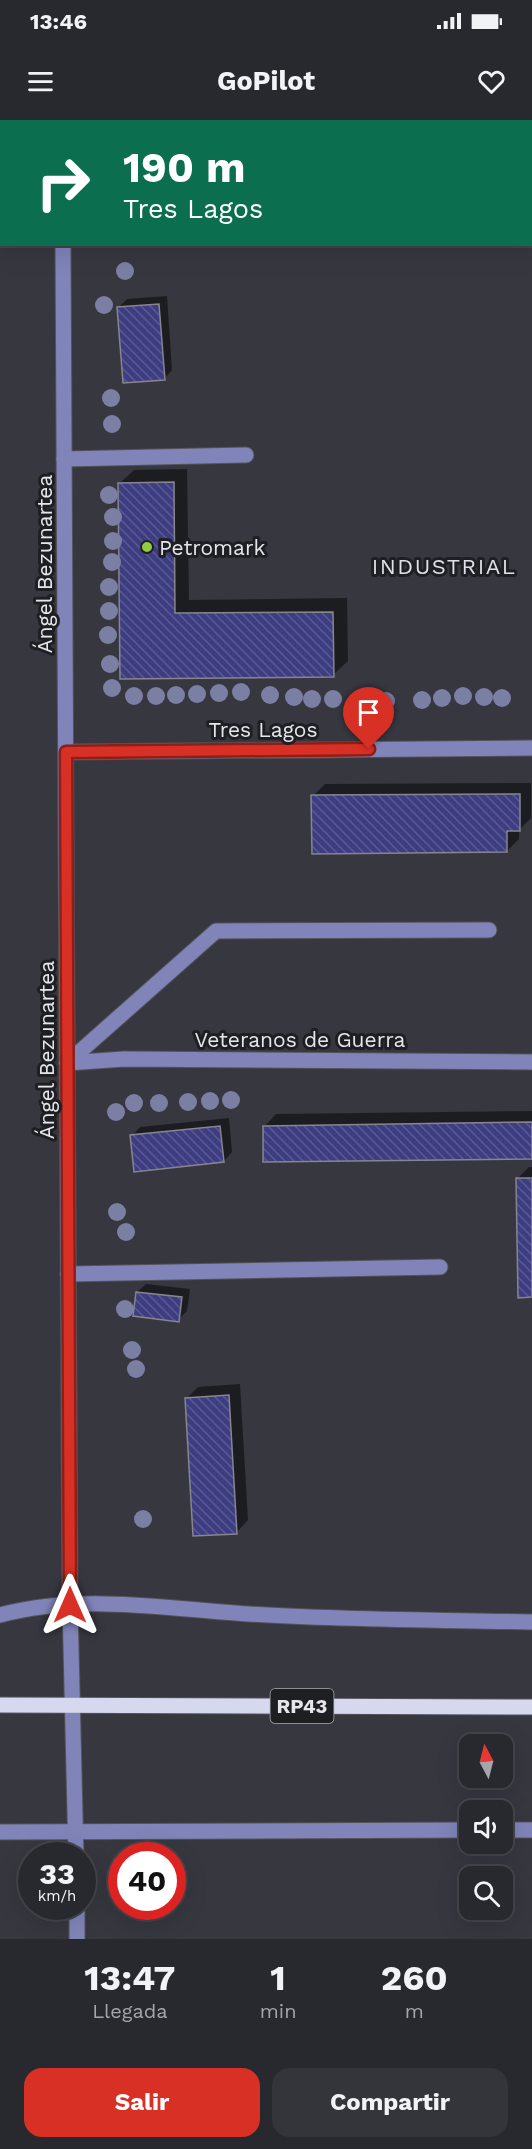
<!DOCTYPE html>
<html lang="es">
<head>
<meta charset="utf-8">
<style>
	body { margin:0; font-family:"Work Sans",sans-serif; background:#34353b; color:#f1f3f6; height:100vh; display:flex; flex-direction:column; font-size:22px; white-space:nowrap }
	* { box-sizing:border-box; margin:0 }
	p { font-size:20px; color:#a5a6aa }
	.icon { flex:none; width:33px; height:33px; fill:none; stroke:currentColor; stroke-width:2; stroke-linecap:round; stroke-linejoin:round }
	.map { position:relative; height:1819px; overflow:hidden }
	.panel { display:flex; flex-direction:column; background:#28292f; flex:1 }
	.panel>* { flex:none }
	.banner { position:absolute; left:0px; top:0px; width:532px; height:126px; box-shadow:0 6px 24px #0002,0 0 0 2px #44454b; background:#0b6e4f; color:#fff; overflow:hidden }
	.needle { width:39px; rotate:353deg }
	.fabs { position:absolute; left:459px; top:1614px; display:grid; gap:12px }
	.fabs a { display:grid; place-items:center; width:54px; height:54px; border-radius:12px; background:#28292f; box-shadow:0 6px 24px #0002,0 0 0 2px #44454b; font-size:30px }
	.speed { position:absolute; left:18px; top:1722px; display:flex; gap:12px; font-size:30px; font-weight:700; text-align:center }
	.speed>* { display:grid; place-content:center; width:78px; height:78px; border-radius:50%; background:#28292f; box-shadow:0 6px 24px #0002,0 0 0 2px #44454b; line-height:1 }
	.speed small { font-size:15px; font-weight:400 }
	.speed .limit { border:9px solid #d22; background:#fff; color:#111 }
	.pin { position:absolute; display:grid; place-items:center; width:51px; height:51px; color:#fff; margin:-62px -26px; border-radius:50% 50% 50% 0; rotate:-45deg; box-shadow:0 0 6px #0007 }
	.pin .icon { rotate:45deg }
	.me { position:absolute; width:66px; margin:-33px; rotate:0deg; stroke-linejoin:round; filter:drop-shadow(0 0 4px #0008) }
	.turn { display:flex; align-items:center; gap:21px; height:126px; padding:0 24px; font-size:27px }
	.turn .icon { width:78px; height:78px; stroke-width:2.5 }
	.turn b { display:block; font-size:42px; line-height:51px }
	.eta { display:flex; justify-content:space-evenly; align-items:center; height:102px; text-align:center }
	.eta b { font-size:36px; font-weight:700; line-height:42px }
	.cta { display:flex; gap:12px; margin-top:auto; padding:12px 24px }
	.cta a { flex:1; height:69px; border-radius:18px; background:#d93025; color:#fff; font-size:24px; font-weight:700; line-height:69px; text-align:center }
	.cta a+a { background:#34353b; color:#f1f3f6 }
	.status { display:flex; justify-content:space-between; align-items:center; height:42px; padding:0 30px; background:#28292f; direction:ltr }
	.status svg { height:16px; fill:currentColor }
	header { display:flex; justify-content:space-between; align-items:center; height:78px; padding:0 24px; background:#28292f; font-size:27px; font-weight:700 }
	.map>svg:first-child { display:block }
</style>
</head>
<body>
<div class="status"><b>13:46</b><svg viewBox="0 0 49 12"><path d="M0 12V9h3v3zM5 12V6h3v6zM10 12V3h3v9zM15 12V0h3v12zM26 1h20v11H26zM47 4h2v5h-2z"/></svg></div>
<header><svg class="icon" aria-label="menu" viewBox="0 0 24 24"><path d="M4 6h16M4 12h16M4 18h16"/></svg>GoPilot<svg class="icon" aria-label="heart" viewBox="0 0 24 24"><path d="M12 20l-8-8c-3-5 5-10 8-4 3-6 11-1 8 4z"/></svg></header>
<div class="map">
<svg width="532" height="1819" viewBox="0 0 532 1819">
	<defs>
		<pattern id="building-back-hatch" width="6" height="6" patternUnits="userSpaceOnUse" patternTransform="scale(1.5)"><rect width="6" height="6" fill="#3e3d82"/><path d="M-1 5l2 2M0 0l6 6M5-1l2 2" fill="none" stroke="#5a5994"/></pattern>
	</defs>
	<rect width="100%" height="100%" fill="#36373f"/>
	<g fill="#0007">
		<polygon points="167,176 172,250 164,259 119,187 127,179"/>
		<polygon points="187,349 189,480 347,478 348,541 333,555 122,558 119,364 134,350"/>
		<polygon points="531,663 531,698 519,710 519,719 507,731 313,676 325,664"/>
		<polygon points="532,991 532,1037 265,1006 276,994"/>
		<polygon points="229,998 232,1032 224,1041 132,1016 140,1007"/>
		<polygon points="529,1047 532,1047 532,1176 517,1059"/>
		<polygon points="146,1164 190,1169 187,1191 178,1200 137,1172"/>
		<polygon points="240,1264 248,1400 237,1412 186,1279 198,1267"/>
	</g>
	<g fill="url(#building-back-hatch)" stroke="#85868f" stroke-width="1.5">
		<polygon points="159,184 165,260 123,263 117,187"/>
		<polygon points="174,362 175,493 333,492 334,557 120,559 118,363"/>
		<polygon points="520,674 520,711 507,711 507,732 312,734 311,675"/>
		<polygon points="532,1002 532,1039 263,1042 263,1006"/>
		<polygon points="220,1006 224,1042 134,1052 130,1015"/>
		<polygon points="516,1058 532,1058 532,1177 518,1178"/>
		<polygon points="136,1172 182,1177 179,1202 133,1196"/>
		<polygon points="229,1275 237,1414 193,1416 185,1278"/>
	</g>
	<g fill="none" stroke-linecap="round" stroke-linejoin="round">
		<g stroke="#52535b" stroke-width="17">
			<g id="minor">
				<polyline points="63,0 63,2"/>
				<polyline points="221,2 223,0"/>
				<polyline points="531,92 532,92"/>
				<polyline points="63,124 70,1485 76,1736"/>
				<polyline points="64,339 246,335"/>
				<polyline points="66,632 532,628"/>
				<polyline points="67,943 216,811 489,810"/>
				<polyline points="67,943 124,939 532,942"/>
				<polyline points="68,1154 440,1147"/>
				<path d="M0,1495C82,1473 166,1489 249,1494C343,1500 438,1500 532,1502"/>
				<polyline points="502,1710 532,1710"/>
				<polyline points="0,1712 470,1710"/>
				<polyline points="77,1786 77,1819"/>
			</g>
		</g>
		<g stroke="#52535b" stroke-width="17">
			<polyline id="major" points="0,1585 532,1587"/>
		</g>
		<use href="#minor" stroke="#8084b8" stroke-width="15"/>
		<use href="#major" stroke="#d6d9ee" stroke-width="15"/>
	</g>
	<g fill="#7c7fa4">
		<circle cx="125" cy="151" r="9"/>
		<circle cx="104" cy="185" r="9"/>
		<circle cx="111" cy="278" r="9"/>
		<circle cx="112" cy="304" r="9"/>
		<circle cx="109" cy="375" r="9"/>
		<circle cx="113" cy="397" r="9"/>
		<circle cx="113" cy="421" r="9"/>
		<circle cx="112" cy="442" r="9"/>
		<circle cx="109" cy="467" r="9"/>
		<circle cx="109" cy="491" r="9"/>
		<circle cx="108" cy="515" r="9"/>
		<circle cx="110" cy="544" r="9"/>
		<circle cx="112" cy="568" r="9"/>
		<circle cx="241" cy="572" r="9"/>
		<circle cx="219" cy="573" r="9"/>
		<circle cx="197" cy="574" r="9"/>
		<circle cx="176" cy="575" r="9"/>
		<circle cx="270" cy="575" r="9"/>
		<circle cx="134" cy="576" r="9"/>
		<circle cx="156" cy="576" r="9"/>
		<circle cx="463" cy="576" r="9"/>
		<circle cx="294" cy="577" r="9"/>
		<circle cx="484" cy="577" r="9"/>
		<circle cx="442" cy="578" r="9"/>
		<circle cx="502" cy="578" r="9"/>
		<circle cx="312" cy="579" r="9"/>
		<circle cx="333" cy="579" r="9"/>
		<circle cx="360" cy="580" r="9"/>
		<circle cx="422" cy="580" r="9"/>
		<circle cx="386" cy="581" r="9"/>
		<circle cx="231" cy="980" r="9"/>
		<circle cx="210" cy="981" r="9"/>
		<circle cx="188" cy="982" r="9"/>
		<circle cx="134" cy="983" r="9"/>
		<circle cx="159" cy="983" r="9"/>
		<circle cx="116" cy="992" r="9"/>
		<circle cx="117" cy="1092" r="9"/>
		<circle cx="126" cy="1112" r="9"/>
		<circle cx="125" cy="1189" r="9"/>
		<circle cx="132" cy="1230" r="9"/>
		<circle cx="136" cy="1249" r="9"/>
		<circle cx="143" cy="1399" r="9"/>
	</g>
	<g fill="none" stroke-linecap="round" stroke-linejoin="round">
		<g stroke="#8d1f18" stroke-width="15">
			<polyline id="route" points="70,1485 66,632 369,629"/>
		</g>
		<use href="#route" stroke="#d93025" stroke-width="10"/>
	</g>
	<circle fill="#8ecd43" stroke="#1e1f22" stroke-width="2" cx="147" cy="427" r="6"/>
	<g text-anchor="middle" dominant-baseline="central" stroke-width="6" stroke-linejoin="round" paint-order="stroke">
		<rect fill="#1e1f22" stroke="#a9aaaf" stroke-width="1.5" x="270.5" y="1569" width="63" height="34" rx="4.5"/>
		<g font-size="20" font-weight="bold" fill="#e5e6eb">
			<text x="302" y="1586">RP43</text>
		</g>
		<g font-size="21" fill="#e5e6eb" stroke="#1e1f22" text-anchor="start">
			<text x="159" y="427">Petromark</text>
		</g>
		<g font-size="21" fill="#e5e6eb" stroke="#1e1f22">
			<text transform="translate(44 444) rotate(-90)">Ángel Bezunartea</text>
			<text x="263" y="609">Tres Lagos</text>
			<text x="300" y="919">Veteranos de Guerra</text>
			<text transform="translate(46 930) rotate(-90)">Ángel Bezunartea</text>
		</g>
		<g font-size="22" letter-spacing="1.5" fill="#dfe0ea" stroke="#1e1f22">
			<text x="444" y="446">INDUSTRIAL</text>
		</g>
	</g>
</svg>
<div class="fabs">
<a><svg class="needle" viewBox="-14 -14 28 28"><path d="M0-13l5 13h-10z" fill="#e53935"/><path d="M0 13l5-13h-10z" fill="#a5a6aa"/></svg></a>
<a><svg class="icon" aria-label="sound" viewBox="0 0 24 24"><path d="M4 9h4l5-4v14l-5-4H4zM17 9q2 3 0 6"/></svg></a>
<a><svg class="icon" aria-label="search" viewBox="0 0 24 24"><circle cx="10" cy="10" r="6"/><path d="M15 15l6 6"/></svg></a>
</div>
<div class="speed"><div>33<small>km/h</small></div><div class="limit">40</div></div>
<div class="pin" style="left:369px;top:629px;background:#d93025"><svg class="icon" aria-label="arrive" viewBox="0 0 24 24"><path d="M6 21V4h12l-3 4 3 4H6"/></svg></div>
<svg class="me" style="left:70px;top:1485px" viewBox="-20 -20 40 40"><path d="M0-17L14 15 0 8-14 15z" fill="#d93025" stroke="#fff" stroke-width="4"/></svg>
<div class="banner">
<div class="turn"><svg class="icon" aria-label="right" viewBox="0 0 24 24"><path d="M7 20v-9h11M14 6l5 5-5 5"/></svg><div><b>190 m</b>Tres Lagos</div></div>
</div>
</div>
<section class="panel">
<div class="eta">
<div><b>13:47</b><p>Llegada</p></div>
<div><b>1</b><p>min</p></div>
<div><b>260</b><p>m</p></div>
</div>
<div class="cta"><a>Salir</a><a>Compartir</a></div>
</section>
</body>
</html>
